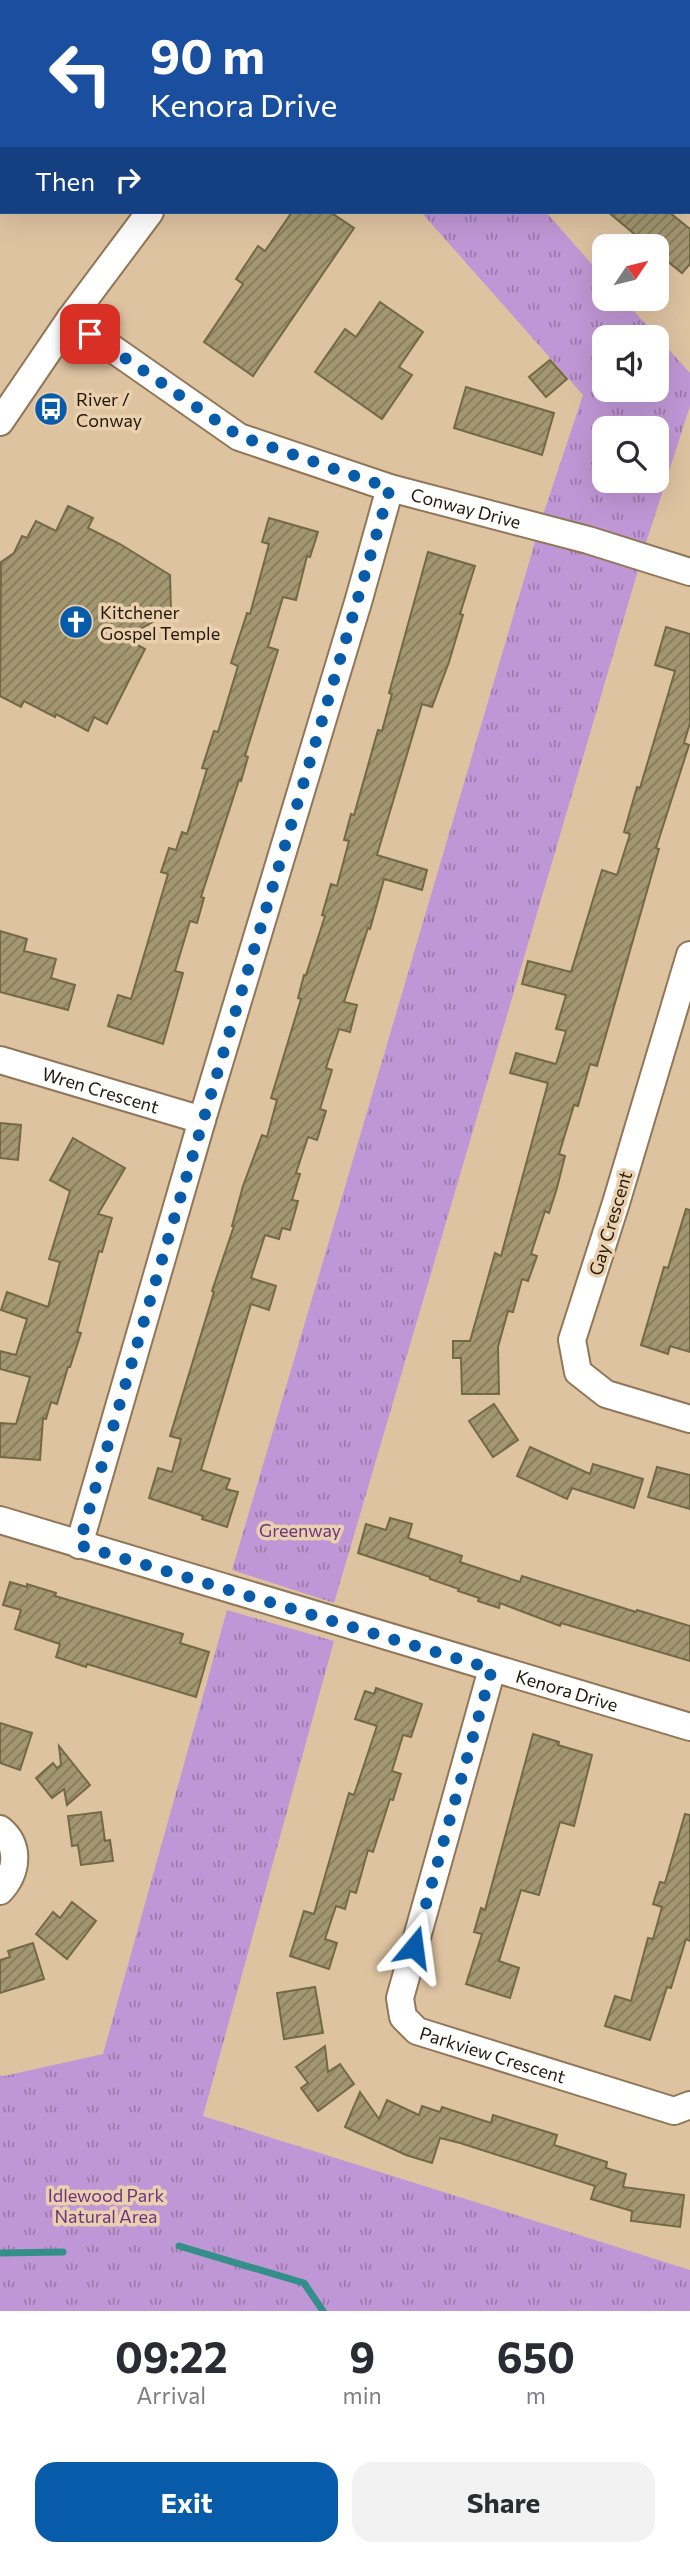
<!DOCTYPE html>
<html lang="en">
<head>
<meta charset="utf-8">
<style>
	body { margin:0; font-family:Commissioner,sans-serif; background:#f2f2f3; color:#2b2b33; height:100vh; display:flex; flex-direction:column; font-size:26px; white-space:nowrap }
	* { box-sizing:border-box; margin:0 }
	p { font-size:23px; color:#7c7c81 }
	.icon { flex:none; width:38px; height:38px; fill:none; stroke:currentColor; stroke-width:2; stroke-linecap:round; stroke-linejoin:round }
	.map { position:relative; height:2311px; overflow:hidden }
	.panel { display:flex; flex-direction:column; background:#fff; flex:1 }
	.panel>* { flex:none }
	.hud { position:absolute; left:0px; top:0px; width:691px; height:214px; box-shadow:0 7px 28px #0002; background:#1a4fa0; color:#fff; overflow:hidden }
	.needle { width:46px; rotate:55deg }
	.buttons { position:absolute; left:592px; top:234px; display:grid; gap:14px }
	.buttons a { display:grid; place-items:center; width:77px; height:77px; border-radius:14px; background:#fff; box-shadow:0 7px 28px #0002; font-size:35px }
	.pin { position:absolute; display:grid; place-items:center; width:60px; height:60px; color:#fff; margin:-30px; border-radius:14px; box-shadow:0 4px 10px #0006 }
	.me { position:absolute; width:77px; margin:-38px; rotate:16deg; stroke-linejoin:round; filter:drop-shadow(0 0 5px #0008) }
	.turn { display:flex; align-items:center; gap:24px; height:147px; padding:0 35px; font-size:32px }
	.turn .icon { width:91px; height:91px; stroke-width:2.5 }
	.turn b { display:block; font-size:49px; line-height:60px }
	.then { display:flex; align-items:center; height:66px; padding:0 35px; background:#0003; gap:14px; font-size:26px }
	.eta { display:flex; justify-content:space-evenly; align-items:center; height:119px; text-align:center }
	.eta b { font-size:42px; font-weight:700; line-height:49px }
	.action { display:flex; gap:14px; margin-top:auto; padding:14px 35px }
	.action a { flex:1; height:80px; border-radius:21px; background:#075ba9; color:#fff; font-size:28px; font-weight:700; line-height:80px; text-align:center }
	.action a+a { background:#f2f2f3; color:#2b2b33 }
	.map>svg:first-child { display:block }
</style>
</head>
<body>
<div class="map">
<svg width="690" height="2311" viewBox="0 0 690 2311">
	<defs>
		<pattern id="park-tufts" width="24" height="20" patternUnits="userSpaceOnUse" patternTransform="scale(1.75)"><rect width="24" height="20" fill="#c097d6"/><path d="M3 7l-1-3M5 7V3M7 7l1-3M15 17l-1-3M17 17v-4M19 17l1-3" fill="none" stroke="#9c7aac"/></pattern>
		<pattern id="building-hatch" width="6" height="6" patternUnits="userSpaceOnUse" patternTransform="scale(1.75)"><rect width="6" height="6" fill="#a29770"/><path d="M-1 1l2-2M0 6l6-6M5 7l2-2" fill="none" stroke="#847a5a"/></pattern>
	</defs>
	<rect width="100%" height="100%" fill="#dec3a1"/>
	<g fill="url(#park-tufts)" fill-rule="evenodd">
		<path d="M421,212H546L604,278V299H623L690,373V406L646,543L334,1603L232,1570L543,515L583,395ZM604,338H656V390H604ZM604,429H656V481H604Z"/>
		<polygon points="227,1610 334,1641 203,2116 690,2270 690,2311 0,2311 0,2075 4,2076 103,2054"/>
	</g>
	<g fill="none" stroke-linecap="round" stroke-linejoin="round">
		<g stroke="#348f8a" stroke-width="7">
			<polyline points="179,2246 304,2283 323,2311"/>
			<polyline points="0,2253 63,2252"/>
		</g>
	</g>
	<g fill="url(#building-hatch)" stroke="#736944" stroke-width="2">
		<polygon points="292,212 330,212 354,228 253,376 204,342 243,284 236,279 258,246 265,251"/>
		<polygon points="608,212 669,212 690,229 690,264 682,273 656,252 656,247 650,247"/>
		<polygon points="380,302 423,332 399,367 412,375 382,419 315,372 345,329 356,337"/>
		<polygon points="550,360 567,379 546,397 529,377"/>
		<polygon points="466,387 554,413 542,455 454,428"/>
		<polygon points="68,506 93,518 88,528 120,544 170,575 171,612 124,638 145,649 107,724 94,717 88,731 56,714 55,717 24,701 21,707 0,696 1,562 14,553 22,536 27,538 36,521 56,531"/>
		<polygon points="269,518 318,532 310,557 307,556 296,600 283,597 268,647 278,650 245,756 248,757 241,781 239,780 201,897 204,898 197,923 190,921 175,971 183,973 163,1044 108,1026 118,995 131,999 168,874 161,872 169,848 176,850 182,832 187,834 207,769 202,768 214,731 218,732 238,666 231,663 247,613 250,614 269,544 262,542"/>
		<polygon points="428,552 475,566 460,614 463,615 449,662 432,707 422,704 377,855 427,870 422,890 384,879 370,929 368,928 344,1002 357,1005 350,1032 339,1029 326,1068 332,1070 320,1109 326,1111 317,1140 308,1137 296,1173 300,1174 292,1200 298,1201 290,1230 282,1228 279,1239 265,1235 251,1278 276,1286 269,1310 251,1304 201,1470 230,1479 226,1489 238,1492 227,1527 202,1519 203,1516 149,1498 158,1468 172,1472 181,1439 170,1436 214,1292 212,1291 234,1226 232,1226 243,1186 262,1135 267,1137 277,1100 271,1098 301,999 298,998 304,975 306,975 325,916 322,915 331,884 337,886 349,841 344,840 351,814 354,815 378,730 382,731 392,694 389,693"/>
		<polygon points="666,627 690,634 690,723 684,743 689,745 656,848 659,849 597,1066 590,1064 578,1106 574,1105 559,1154 565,1156 557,1188 549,1213 545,1211 531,1254 537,1256 528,1281 522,1279 513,1312 508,1311 498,1347 499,1394 462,1394 461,1358 453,1358 453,1341 470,1341 495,1253 501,1256 548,1083 510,1073 516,1053 556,1064 566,1031 556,1029 566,995 522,984 528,961 571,972 602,870 617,875 630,834 624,832 637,787 640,788 675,671 655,665"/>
		<polygon points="0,931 27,939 24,951 56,959 51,978 75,985 68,1010 0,992"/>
		<polygon points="0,1123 21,1125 18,1160 0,1158"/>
		<polygon points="73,1138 125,1168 98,1214 112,1218 102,1252 99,1251 77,1332 81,1333 70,1367 68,1367 57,1404 51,1402 46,1419 43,1418 40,1460 0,1457 0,1423 16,1424 30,1377 0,1369 0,1351 16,1355 27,1319 1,1310 7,1292 48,1307 60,1262 49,1259 70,1191 50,1180"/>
		<polygon points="686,1209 690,1210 690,1352 670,1346 668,1354 641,1345 664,1267 668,1268"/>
		<polygon points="494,1404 518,1440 493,1457 469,1421"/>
		<polygon points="530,1447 590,1474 593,1464 643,1479 634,1508 572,1488 567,1499 517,1476"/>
		<polygon points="657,1467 690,1475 690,1509 648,1497"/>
		<polygon points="390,1518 412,1524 408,1538 462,1556 460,1562 520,1582 522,1576 636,1612 637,1610 690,1626 690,1661 561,1623 560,1626 500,1603 499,1608 478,1601 479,1598 458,1591 459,1589 430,1579 430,1577 358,1553 366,1524 386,1530"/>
		<polygon points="10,1582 27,1587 27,1584 56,1593 55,1596 183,1634 180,1643 209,1652 196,1697 87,1664 86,1667 56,1657 60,1644 15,1629 21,1610 3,1605"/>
		<polygon points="376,1688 422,1704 411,1737 403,1735 392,1771 401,1774 393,1800 390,1799 373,1852 368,1850 356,1893 350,1891 345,1909 336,1906 325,1939 337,1943 329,1969 290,1956 304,1911 314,1914 349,1793 354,1795 377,1726 355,1719 365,1691 374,1694"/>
		<polygon points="0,1723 32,1733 20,1770 0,1763"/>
		<polygon points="533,1734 559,1742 558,1745 592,1755 574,1826 560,1822 539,1895 521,1890 499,1961 519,1968 510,1998 466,1984 482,1934 474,1932 481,1908 485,1910"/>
		<polygon points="59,1746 90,1785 67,1805 64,1789 52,1798 36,1778 53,1763 57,1768 61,1765"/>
		<polygon points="101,1812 105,1841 110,1840 113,1861 81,1865 78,1845 72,1846 68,1816"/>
		<polygon points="685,1814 690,1815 690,1941 686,1939 671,1988 667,1987 650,2040 605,2026 615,1996 631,2001 648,1938 653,1939 662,1907 653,1904 660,1882 665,1883"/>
		<polygon points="72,1902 96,1921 67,1959 36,1934 53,1912 60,1918"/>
		<polygon points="33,1943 44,1979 0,1993 0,1960 10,1957 8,1951"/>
		<polygon points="315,1987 323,2033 284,2039 277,1993"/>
		<polygon points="325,2046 328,2072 340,2064 354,2084 318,2111 301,2088 308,2083 296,2067"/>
		<polygon points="360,2092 379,2119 387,2100 419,2115 422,2106 440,2112 442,2107 491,2123 493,2115 557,2135 554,2145 607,2162 606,2168 626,2174 623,2187 684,2195 680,2227 631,2221 632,2211 591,2199 595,2186 460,2143 440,2138 432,2163 406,2155 345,2127"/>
	</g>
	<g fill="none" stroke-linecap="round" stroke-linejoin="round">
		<g stroke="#907757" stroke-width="30">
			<g id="minor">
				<polyline points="297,2 298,0"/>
				<path id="s1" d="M70,319L239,437L390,488L588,540L690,572"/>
				<polyline points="0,422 70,319 150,212"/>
				<polyline points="690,955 616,1203 572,1340 578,1372 606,1394 690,1419"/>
				<path id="s2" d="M0,1060L202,1120"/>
				<path id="s3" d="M0,1520L690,1727"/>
				<polyline points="79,1545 202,1120 359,599 390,488"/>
				<path id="s4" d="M492,1669L400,1998L403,2017L417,2031L674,2111L690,2105"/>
				<path d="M0,1829C21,1846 17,1873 0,1891"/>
			</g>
		</g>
		<use href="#minor" stroke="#fff" stroke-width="26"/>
	</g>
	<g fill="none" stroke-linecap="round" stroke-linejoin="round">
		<path stroke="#075ba9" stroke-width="12" stroke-dasharray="0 21.6" d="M90,334L239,436L390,488C288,841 180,1192 79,1545L492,1669L414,1947"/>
	</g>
	<defs>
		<g id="bus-disc" transform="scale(1.75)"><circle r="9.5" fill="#075ba9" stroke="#ebd0ad"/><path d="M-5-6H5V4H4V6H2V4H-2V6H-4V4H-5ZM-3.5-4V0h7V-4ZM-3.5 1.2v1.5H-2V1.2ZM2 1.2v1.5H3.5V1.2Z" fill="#fff"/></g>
		<g id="church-disc" transform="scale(1.75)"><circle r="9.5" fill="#075ba9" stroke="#ebd0ad"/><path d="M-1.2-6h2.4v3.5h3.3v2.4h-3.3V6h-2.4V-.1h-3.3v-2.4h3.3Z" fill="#fff"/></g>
	</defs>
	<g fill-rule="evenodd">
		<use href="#bus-disc" x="51" y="409"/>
		<use href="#church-disc" x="76" y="622"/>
	</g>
	<g text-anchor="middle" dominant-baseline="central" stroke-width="7" stroke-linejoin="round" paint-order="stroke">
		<g font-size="18" fill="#22190c" stroke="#ebd0ad" text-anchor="start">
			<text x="76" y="399">River /<tspan x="76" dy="21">Conway</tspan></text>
			<text x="100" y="612">Kitchener<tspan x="100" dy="21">Gospel Temple</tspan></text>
		</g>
		<g font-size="18" fill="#22190c" stroke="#ebd0ad">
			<text stroke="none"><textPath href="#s1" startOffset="444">Conway Drive</textPath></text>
			<text stroke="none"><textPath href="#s2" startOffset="105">Wren Crescent</textPath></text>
			<text transform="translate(610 1223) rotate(-73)">Gay Crescent</text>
			<text stroke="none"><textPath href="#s3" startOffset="592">Kenora Drive</textPath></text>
			<text stroke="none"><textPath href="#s4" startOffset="460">Parkview Crescent</textPath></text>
		</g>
		<g font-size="18" fill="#6c3286" stroke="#ebd0ad">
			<text x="300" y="1530">Greenway</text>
			<text x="106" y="2195">Idlewood Park<tspan x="106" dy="21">Natural Area</tspan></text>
		</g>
	</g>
</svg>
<div class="buttons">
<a><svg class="needle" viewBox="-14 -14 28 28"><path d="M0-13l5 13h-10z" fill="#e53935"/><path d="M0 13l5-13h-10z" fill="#7c7c81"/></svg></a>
<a><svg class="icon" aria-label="sound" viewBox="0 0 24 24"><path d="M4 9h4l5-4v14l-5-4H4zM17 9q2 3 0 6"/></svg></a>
<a><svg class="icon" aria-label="search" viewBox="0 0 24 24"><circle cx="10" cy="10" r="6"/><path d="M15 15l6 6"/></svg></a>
</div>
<div class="pin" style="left:90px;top:334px;background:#d93025"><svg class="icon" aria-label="arrive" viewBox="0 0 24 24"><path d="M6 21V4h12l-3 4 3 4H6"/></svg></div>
<svg class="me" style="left:414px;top:1947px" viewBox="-20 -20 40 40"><path d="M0-17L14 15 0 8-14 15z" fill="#075ba9" stroke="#fff" stroke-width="4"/></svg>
<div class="hud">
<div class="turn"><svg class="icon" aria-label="left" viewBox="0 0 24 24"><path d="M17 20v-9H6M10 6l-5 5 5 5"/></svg><div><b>90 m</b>Kenora Drive</div></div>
<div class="then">Then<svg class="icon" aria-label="right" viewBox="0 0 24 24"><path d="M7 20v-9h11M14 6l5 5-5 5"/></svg></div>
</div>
</div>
<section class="panel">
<div class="eta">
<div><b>09:22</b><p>Arrival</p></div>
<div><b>9</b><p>min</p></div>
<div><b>650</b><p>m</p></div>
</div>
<div class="action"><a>Exit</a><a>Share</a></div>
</section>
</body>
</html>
